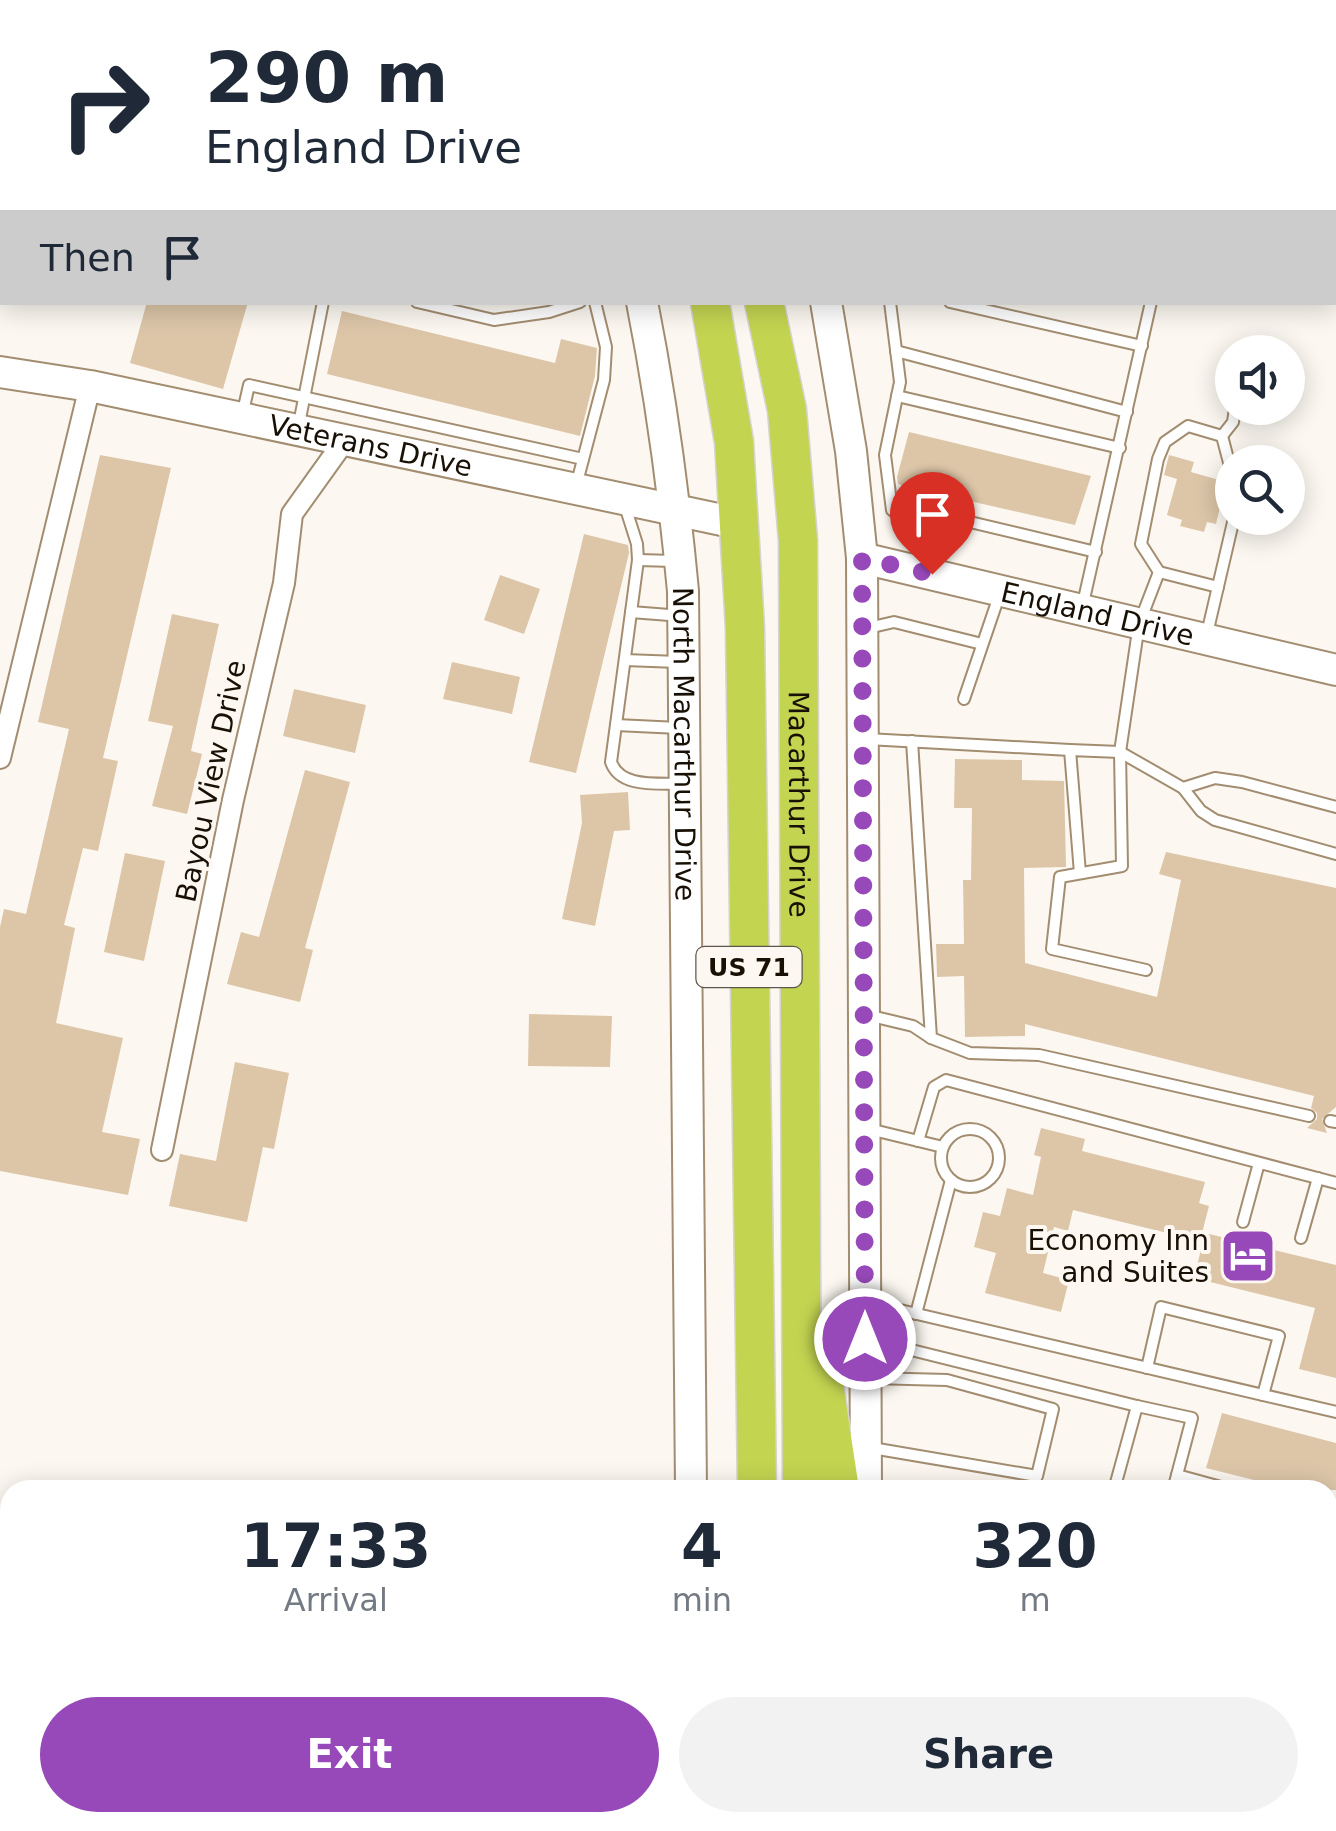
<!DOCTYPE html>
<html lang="en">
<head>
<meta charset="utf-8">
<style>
	body { margin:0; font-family:"DejaVu Sans",sans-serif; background:#f2f2f3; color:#1f2937; height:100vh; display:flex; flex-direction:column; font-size:38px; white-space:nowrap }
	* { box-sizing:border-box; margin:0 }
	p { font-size:32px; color:#747a83 }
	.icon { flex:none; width:55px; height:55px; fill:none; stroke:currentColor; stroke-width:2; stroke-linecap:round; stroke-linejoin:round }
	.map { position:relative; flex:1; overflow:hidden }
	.side { position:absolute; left:0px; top:1480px; width:1338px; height:352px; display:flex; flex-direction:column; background:#fff; border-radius:30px 30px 0 0; box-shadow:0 5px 25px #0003 }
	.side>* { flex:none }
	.banner { position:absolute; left:0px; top:0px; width:1338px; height:305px; box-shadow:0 5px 25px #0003; background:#fff; color:#1f2937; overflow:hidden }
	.fabs { position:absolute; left:1215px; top:335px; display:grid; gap:20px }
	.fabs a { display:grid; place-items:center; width:90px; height:90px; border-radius:50%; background:#fff; box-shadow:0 5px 25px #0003; font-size:50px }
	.pin { position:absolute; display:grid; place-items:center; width:85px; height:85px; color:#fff; margin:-102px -42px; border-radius:50% 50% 50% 0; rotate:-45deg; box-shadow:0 0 10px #0007 }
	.pin .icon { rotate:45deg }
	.me { position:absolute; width:110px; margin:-55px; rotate:0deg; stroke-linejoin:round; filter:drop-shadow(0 0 8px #0008) }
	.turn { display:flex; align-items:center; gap:35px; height:210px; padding:0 40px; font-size:45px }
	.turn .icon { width:130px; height:130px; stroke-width:2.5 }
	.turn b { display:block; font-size:70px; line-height:85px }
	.then { display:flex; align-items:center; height:95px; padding:0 40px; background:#0003; gap:20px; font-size:38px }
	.eta { display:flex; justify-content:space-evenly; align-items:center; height:170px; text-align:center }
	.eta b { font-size:60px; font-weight:700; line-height:70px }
	.action { display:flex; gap:20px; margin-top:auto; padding:20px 40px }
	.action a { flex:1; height:115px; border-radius:60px; background:#9849b9; color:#fff; font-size:40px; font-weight:700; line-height:115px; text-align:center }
	.action a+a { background:#f2f2f3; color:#1f2937 }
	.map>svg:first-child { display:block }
</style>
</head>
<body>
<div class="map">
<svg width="1336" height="1831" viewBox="0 0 1336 1831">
	<rect width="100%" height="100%" fill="#fcf8f1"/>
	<g fill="#ddc6a8">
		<polygon points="147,302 248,302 223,389 130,363"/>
		<polygon points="342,311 555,363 561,339 597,348 595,376 580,436 327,374"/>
		<polygon points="909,432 1091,476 1075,525 930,492 927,505 905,499 907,487 898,484 897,477"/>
		<polygon points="100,455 171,468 103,758 118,761 98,851 83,848 64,925 75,928 56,1023 123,1038 102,1132 140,1139 128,1195 0,1171 0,927 4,909 26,914 69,729 38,722"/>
		<polygon points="1169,455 1194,462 1191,472 1226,482 1216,524 1207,522 1204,532 1180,526 1182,520 1167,515 1177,479 1164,475"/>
		<polygon points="584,534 628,545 629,553 576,773 529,762"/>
		<polygon points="500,575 540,589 524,634 484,620"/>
		<polygon points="172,614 219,624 191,751 202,754 187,814 152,806 173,726 148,721"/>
		<polygon points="452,662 520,677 512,714 443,699"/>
		<polygon points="294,689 366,705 355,753 283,736"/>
		<polygon points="955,759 1022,760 1022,780 1064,781 1066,867 1024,868 1025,963 1157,997 1181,880 1159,874 1166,852 1336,888 1336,1107 1322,1119 1327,1133 1307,1128 1317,1119 1317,1113 1311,1108 1314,1096 1025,1024 1025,1036 965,1037 964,976 937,977 936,944 964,944 963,880 971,880 972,808 954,808"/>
		<polygon points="305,770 350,782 305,948 313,950 300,1002 227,984 241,932 259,937"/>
		<polygon points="628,792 630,830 614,831 595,926 562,919 582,823 580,795"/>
		<polygon points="125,853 165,861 144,961 104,952"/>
		<polygon points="529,1014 612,1016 610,1067 528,1066"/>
		<polygon points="235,1062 289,1073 274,1149 263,1147 247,1222 169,1206 180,1154 216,1161"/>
		<polygon points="1041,1128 1085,1139 1082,1151 1205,1182 1199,1203 1209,1206 1200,1241 1073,1210 1068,1231 1054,1227 1043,1273 1069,1280 1061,1312 985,1293 996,1253 974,1247 983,1212 1000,1216 1007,1188 1033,1195 1041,1157 1034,1155"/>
		<polygon points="1205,1233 1336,1265 1336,1378 1299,1369 1315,1308 1194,1278"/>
		<polygon points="1222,1413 1336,1443 1336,1490 1294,1490 1206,1468"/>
	</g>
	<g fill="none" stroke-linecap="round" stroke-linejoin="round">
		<g stroke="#a38d70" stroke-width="14">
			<g id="lane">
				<polyline points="510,0 511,0"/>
				<polyline points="417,302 494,320 549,312 580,302"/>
				<polyline points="890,302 900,382 885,455 892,510 900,516"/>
				<polyline points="950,302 1142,346"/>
				<polyline points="896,351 1127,412"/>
				<polyline points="1243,352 1244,347"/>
				<polyline points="897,396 1120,448"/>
				<polyline points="242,416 249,385 583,459"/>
				<polyline points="298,429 323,302"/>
				<polyline points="1222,436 1233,422 1235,408"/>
				<polyline points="576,486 604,380 606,347 595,302"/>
				<path d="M625,506L637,544L638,560L611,762C620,788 657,783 679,784"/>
				<polyline points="926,522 949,517 1096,552"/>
				<polyline points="638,560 674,561"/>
				<polyline points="1159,572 1141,544 1158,459 1165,442 1188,426 1222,436 1232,474"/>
				<polyline points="1082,608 1151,302"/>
				<polyline points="631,612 682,616"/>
				<polyline points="868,628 894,622 982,644"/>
				<polyline points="1206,638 1234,518"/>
				<polyline points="625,660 678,662"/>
				<polyline points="964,699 999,596"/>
				<polyline points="616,725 679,728"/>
				<polyline points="867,739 1070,750"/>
				<polyline points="912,741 931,1038 970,1053 1039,1055 1309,1116"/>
				<polyline points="1183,788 1201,811 1215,820 1336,854"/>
				<polyline points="1080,873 1070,750 1120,752 1183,788 1215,778 1242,782 1336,807"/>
				<polyline points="1146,970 1052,949 1060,877 1122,866 1120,752 1139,624 1159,572 1218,587"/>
				<polyline points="867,1015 913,1026 931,1038"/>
				<polyline points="1330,1121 1336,1122"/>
				<polyline points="869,1129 943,1147"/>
				<circle cx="970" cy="1158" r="29"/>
				<polyline points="918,1141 934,1087 946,1080 1336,1183"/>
				<polyline points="1243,1222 1259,1163"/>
				<polyline points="1301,1238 1318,1178"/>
				<polyline points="870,1303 1336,1412"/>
				<polyline points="916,1314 951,1180"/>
				<polyline points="871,1340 1137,1406"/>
				<polyline points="1147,1368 1161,1307 1279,1336 1263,1395"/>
				<polyline points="871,1378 947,1380 1053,1409 1037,1476 872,1448"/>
				<polyline points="1114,1490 1137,1406 1192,1418 1177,1475"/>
				<polyline points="1173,1490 1177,1475 1232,1490"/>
				<polyline points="0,1792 10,1746"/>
				<polyline points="95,1822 105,1825 111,1831"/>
				<polyline points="612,1822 612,1831"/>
				<polyline points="385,1831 387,1822"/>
			</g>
		</g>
		<g stroke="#a38d70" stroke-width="24">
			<g id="street">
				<polyline points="1088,0 1098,2"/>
				<polyline points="1335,64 1336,64"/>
				<polyline points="0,758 90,386"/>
				<polyline points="162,1150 233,800 284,583 292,514 345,440"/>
			</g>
		</g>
		<g stroke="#a38d70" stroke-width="34">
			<g id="secondary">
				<polyline points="543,0 544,2"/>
				<polyline points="736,0 737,2"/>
				<path id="s1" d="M642,302C661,398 674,494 683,591L691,1490"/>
				<polyline points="826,302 851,451 862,558 866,1490"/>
				<path id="s2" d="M0,372L90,386L741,524"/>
				<path id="s3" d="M862,558L1336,670"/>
				<polyline points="868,1822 868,1831"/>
			</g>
		</g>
		<g stroke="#d5d4d2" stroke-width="41">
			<g id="highway">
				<polyline points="612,0 613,2"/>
				<polyline points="669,0 670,2"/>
				<polyline points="710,302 734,442 745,628 757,1490"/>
				<path id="s4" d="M764,302L787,410L798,540L802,1490"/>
				<polyline points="820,1359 840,1490"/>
				<polyline points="805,1822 805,1831"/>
				<polyline points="697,1831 698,1822"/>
				<polyline points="756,1831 756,1822"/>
			</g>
		</g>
		<use href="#lane" stroke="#fff" stroke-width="10"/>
		<use href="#street" stroke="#fff" stroke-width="20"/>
		<use href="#secondary" stroke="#fff" stroke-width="30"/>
		<use href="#highway" stroke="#c3d451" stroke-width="38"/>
	</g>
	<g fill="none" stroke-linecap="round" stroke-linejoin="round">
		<polyline stroke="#9849b9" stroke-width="18" stroke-dasharray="0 32.4" points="865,1339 862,558 932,574"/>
	</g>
	<defs>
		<g id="hotel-square" transform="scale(2.875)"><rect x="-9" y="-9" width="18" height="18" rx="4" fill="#9849b9" stroke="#fcf8f1"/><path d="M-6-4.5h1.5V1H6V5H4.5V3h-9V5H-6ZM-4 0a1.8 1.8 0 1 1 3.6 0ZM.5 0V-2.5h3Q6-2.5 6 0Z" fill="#fff"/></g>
	</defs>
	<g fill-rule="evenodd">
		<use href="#hotel-square" x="1248" y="1256"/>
	</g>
	<g text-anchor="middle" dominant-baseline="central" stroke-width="8" stroke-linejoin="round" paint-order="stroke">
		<rect fill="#fcf8f1" stroke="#5c564c" stroke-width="2.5" x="696.5" y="947" width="105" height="40" rx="8"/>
		<g font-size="25" font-weight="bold" fill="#181005">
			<text x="749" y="967">US 71</text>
		</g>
		<g font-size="28" fill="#181005" stroke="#fcf8f1">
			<text stroke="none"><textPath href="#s2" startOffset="378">Veterans Drive</textPath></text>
			<text stroke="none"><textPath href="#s3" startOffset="242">England Drive</textPath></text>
			<text stroke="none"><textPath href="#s1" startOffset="445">North Macarthur Drive</textPath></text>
			<text transform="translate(211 781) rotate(-78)">Bayou View Drive</text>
			<text stroke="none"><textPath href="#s4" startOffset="505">Macarthur Drive</textPath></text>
		</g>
		<g font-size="28" fill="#181005" stroke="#fcf8f1" text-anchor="end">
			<text x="1209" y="1240">Economy Inn<tspan x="1209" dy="32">and Suites</tspan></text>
		</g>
	</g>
</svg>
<div class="fabs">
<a><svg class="icon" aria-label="sound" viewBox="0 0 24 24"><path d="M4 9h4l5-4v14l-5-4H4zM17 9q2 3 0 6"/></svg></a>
<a><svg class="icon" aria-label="search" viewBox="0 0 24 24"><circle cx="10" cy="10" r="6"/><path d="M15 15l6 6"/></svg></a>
</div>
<div class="pin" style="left:932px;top:574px;background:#d93025"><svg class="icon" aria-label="arrive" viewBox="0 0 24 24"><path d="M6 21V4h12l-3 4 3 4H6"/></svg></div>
<svg class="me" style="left:865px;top:1339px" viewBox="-20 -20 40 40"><circle r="17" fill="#9849b9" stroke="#fff" stroke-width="3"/><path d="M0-11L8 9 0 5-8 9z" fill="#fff"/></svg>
<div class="banner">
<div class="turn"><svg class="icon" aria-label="right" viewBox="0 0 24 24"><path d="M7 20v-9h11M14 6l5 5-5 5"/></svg><div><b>290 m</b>England Drive</div></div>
<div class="then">Then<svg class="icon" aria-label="arrive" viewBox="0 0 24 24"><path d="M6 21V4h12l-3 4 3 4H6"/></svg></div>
</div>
<section class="side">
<div class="eta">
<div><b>17:33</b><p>Arrival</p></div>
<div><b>4</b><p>min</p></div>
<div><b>320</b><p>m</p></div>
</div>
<div class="action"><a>Exit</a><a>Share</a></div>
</section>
</div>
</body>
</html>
